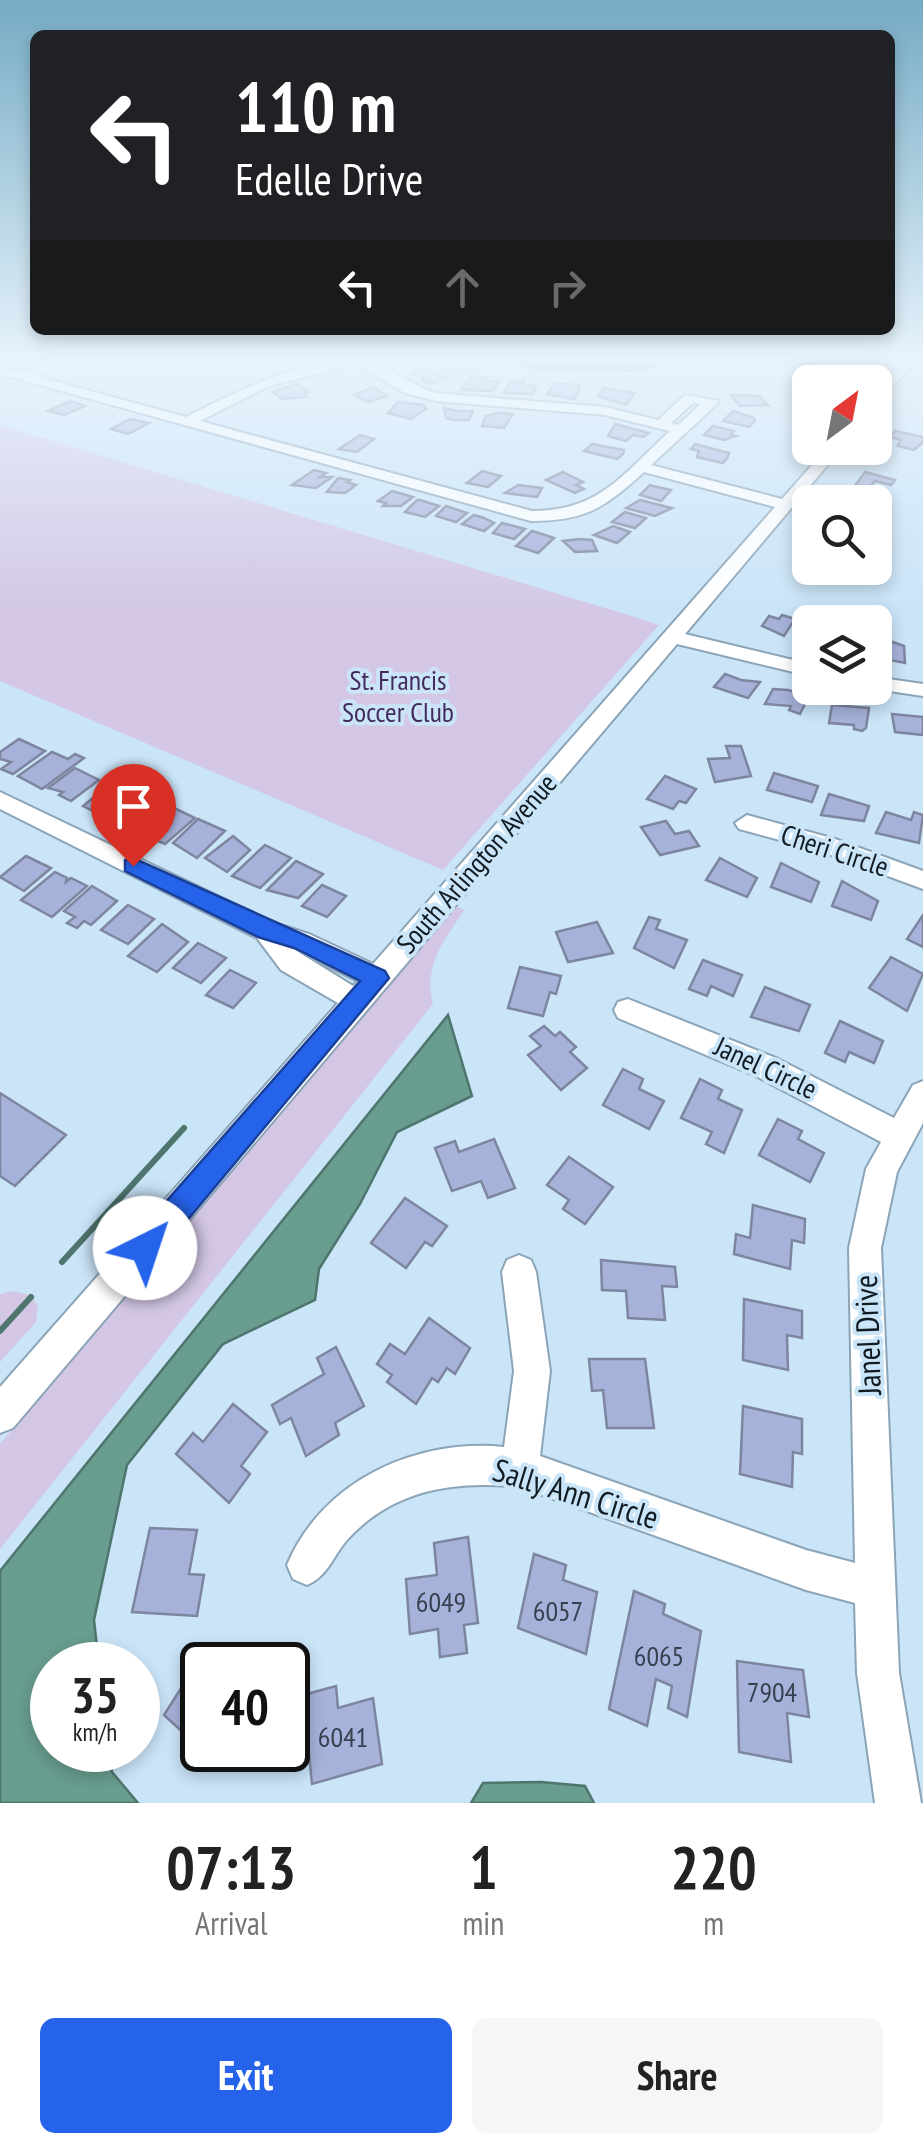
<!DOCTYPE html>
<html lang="en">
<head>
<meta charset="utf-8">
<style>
	body { margin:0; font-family:"PT Sans Narrow",sans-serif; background:#f6f6f6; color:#222; height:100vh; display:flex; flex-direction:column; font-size:38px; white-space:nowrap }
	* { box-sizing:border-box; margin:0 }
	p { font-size:32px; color:#767676 }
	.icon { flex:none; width:55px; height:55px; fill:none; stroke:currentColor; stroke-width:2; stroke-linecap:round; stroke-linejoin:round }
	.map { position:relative; height:1803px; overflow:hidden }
	.drawer { display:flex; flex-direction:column; background:#fff; flex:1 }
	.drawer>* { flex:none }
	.banner { position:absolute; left:30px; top:30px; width:865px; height:305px; border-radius:15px; box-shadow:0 5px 15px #0003; background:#202124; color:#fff; overflow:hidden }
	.needle { width:65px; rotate:32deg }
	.fabs { position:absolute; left:792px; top:365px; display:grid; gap:20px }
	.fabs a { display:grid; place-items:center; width:100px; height:100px; border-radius:15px; background:#fff; box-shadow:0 5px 15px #0003; font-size:50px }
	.speed { position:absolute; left:30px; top:1642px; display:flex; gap:20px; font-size:50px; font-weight:700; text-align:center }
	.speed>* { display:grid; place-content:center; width:130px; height:130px; border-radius:50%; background:#fff; box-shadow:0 5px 15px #0003; line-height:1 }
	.speed small { font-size:25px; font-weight:400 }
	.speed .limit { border:5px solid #111; border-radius:15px; background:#fff; color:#111 }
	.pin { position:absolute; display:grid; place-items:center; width:85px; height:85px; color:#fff; margin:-102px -42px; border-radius:50% 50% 50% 0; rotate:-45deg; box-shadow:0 0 10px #0007 }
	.pin .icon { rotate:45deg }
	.me { position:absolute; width:110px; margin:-55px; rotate:41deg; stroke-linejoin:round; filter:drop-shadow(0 0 8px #0008) }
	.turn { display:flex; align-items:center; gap:35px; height:210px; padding:0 40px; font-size:45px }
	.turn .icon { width:130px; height:130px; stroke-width:2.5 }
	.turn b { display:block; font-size:70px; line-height:85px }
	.lanes { display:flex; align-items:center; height:95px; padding:0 40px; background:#0003; justify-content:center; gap:50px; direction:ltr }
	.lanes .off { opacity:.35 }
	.eta { display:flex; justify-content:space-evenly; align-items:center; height:170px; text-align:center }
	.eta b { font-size:60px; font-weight:800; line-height:70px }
	.primary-button { display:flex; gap:20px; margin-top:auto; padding:20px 40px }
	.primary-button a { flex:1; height:115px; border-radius:15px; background:#2563eb; color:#fff; font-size:40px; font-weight:800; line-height:115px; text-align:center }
	.primary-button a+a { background:#f6f6f6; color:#222 }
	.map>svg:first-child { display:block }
</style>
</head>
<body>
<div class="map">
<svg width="923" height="1803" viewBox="0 0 923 1803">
	<rect width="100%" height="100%" fill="#cae4f8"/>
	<g fill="#d3c7e5">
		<polygon points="428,359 506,359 507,372 427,376 400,367"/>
		<polygon points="0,425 638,618 659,625 443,870 0,681"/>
		<path d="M450,903L464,910C444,941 423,966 433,1004L0,1549V1444Z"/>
		<polygon points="13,1291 30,1295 38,1306 36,1322 0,1362 0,1294"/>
	</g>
	<g fill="#689d8f" stroke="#4e766e" stroke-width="2.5">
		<path d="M637,359L656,366C628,374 617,369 590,369C568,369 548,372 525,367L522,360Z"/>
		<polygon points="448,1015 472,1096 397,1132 360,1204 319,1269 315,1300 223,1344 127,1465 94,1620 99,1665 52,1665 52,1750 109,1750 112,1772 138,1803 0,1803 0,1571"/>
		<polygon points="541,1782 585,1786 594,1803 471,1803 483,1783"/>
	</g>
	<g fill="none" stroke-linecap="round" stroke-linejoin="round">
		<g stroke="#4e766e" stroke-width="6">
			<polyline points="62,1262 184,1128"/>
			<polyline points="0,1331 31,1297"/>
		</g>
	</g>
	<g fill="#a7b2db" stroke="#7e859f" stroke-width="2.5">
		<polygon points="426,368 440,376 449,377 429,384 423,380 426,378 412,374"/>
		<polygon points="478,377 486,378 484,381 500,381 493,391 461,390 470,378"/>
		<polygon points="525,381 523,385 536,386 533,394 504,393 509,383"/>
		<polygon points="555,383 580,385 575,399 547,394"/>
		<polygon points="297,384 308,392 303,395 306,397 282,399 273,392"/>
		<polygon points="374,387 387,396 368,402 354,395"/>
		<polygon points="604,388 635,393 626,405 598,396"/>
		<polygon points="731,395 759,396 768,405 740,406"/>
		<polygon points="70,401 85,406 64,415 48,411"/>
		<polygon points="398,402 423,405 426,409 411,419 388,413"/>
		<polygon points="444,408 458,411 473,411 469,420 454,420 446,418"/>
		<polygon points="733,411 754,418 755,421 749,427 723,421"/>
		<polygon points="498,413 513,414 504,428 482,426 486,416"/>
		<polygon points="130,419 149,423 128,434 111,429"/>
		<polygon points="615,424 649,433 643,437 633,435 626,441 608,436"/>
		<polygon points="713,426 734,431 731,435 736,436 724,440 704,435"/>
		<polygon points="895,431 923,437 923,442 914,450 897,446 901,440 890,437"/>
		<polygon points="360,435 374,439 357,452 339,449"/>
		<polygon points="592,444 624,450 623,454 617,459 584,451"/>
		<polygon points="695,444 729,453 727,458 723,463 697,457 699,451 691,449"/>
		<polygon points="314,470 326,473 320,477 332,477 316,488 292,485"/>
		<polygon points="482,471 501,476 488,487 467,483"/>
		<polygon points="563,472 583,482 576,485 584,489 575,493 546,480"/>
		<polygon points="865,472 895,480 891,485 875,481 867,491 854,487"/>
		<polygon points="338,478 350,480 347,482 356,485 345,493 327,492"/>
		<polygon points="518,485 542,488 537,497 505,493"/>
		<polygon points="650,485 653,486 671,490 661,501 640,495"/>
		<polygon points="392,491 413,497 401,506 383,506 386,503 378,501"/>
		<polygon points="417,500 420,500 439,506 425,517 405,512"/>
		<polygon points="640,500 672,508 655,516 626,508"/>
		<polygon points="446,506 467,513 456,522 436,516"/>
		<polygon points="625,512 646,518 635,528 612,522"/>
		<polygon points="474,515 484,518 494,523 484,531 462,524"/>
		<polygon points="502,523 525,529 514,539 493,533"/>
		<polygon points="613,526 630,532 617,543 594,535"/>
		<polygon points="532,531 542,534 554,538 538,553 516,546"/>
		<polygon points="580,539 592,540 597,551 575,552 563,541"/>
		<polygon points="782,615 795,619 784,636 762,626 769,616 779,619"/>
		<polygon points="890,641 904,646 905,663 875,657 875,642 890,644"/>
		<polygon points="725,674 741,680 760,682 748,698 714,687"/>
		<polygon points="773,689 788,690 809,696 800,714 789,710 791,706 765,704"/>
		<polygon points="832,705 869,708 866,728 862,731 854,729 854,725 829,723"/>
		<polygon points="892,714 923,717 923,735 895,732"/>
		<polygon points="19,739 45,751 13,774 1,769 11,762 0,759 0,752"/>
		<polygon points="726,746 741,746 751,776 715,782 708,759 730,758"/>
		<polygon points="52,752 68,759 75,754 84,758 42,789 18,776"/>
		<polygon points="75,768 99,780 71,801 59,795 63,792 48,788"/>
		<polygon points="774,773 818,786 812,802 767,790"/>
		<polygon points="665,776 696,789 686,803 679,801 673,809 647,799"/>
		<polygon points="114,781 134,790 103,816 83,806"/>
		<polygon points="829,794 869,806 864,821 821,815"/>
		<polygon points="132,799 158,811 135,831 109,819"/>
		<polygon points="170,806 195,818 165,844 151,838 157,832 147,827"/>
		<polygon points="886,812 911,820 914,812 923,815 919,843 876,833"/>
		<polygon points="198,819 225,831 197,858 173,843"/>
		<polygon points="666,821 675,834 689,831 699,846 660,855 641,827"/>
		<polygon points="233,836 250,850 227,872 205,858"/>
		<polygon points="265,845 291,858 260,888 232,876"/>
		<polygon points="26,856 51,868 24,891 0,877"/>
		<polygon points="720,858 757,878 747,897 706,880"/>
		<polygon points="296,861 323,874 298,898 267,890"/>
		<polygon points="781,863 819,882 811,902 771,887"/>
		<polygon points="55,872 67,878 66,882 71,878 87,886 52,917 21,900"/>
		<polygon points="842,881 878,901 871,920 832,906"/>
		<polygon points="322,885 346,896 327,917 302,906"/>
		<polygon points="92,886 117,901 91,925 84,921 77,928 67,923 75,917 64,911"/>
		<polygon points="128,905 154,919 128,944 101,930"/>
		<polygon points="923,915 923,947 907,939"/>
		<polygon points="649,917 660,920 656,929 687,940 674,968 634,948"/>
		<polygon points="597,922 613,953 568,962 556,932"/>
		<polygon points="162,924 188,942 157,972 128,956"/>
		<polygon points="198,943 226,958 201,983 173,968"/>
		<polygon points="891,957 923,974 907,1011 869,988"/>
		<polygon points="703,960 742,975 733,996 711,986 707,996 689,989"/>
		<polygon points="520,967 561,976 556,994 550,992 543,1016 508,1008"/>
		<polygon points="230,970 256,983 233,1008 206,995"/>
		<polygon points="765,987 810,1005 799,1031 751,1017"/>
		<polygon points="840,1021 883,1041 874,1063 849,1052 845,1062 825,1053"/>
		<polygon points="544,1026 555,1036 560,1032 576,1047 570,1052 587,1068 561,1090 528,1055 541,1046 530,1036"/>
		<polygon points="623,1069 643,1079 639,1089 664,1101 649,1129 603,1105"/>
		<polygon points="700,1079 722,1090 718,1099 742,1110 724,1153 706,1144 712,1132 681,1118"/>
		<polygon points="0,1093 66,1135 15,1186 0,1176"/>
		<polygon points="778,1119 802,1131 798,1139 824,1153 810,1182 759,1155"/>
		<polygon points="494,1139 515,1188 488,1198 481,1181 452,1191 435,1148 455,1141 459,1152"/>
		<polygon points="569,1157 613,1187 585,1224 563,1209 569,1200 547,1185"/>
		<polygon points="405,1198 447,1226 432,1246 425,1242 406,1268 371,1243"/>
		<polygon points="753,1205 805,1219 804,1243 792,1240 790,1269 734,1254 736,1234 750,1238"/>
		<polygon points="601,1260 675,1267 677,1287 662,1286 665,1320 628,1318 626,1291 602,1290"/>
		<polygon points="744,1299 802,1311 802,1338 787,1335 788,1370 743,1360"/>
		<polygon points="429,1318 470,1348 455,1374 447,1368 438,1382 432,1378 416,1404 387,1382 392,1375 377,1364 390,1344 405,1354"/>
		<polygon points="336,1347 364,1406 335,1423 339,1435 306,1456 291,1418 280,1424 272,1405 324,1374 317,1358"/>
		<polygon points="589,1359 645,1359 654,1428 607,1428 603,1390 592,1391"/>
		<polygon points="233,1404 267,1432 241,1466 250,1474 229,1503 176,1454 193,1433 203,1442"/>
		<polygon points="743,1406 802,1419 802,1454 793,1452 792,1487 740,1474"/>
		<polygon points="150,1528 197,1530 189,1574 204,1575 197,1616 132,1612"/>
		<polygon points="468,1537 478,1623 464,1625 467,1653 440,1657 438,1629 410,1634 406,1579 437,1575 434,1543"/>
		<polygon points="534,1554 566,1565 563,1580 597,1592 586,1654 518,1628"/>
		<polygon points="634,1591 665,1604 663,1614 701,1631 687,1717 668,1708 672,1686 656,1679 647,1726 609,1709"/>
		<polygon points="737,1661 803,1670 809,1717 787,1713 791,1762 739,1752"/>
		<polygon points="197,1663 202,1668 202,1750 164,1715"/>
		<polygon points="336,1686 338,1708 373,1698 382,1764 312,1784 303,1695"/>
		<polygon points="203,1750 233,1750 222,1767"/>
	</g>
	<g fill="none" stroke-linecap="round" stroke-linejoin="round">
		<g stroke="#8ba4b7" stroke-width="4">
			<g id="minor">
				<path d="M60,359H77L39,377L186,417C222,398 329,347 368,359C392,367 411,386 436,393L605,407L658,420L685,395L719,401L717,404L651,465L782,499L827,448H842L685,634L810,664V676L677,644L13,1428L0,1433V1387L338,1003L281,970L257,938L0,809V792L274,923L309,934L373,964L775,507L644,472C604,508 586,521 531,521L0,374V366L25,373ZM356,364L405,393L436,401L605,415L670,431C623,474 600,511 532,511L200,421L266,387ZM693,403L701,404L678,425L671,423ZM295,950L358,981L353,986Z"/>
				<polygon points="905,359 918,359 875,405 875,393"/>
				<polygon points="875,677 923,684 923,696 869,688 875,688"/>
				<polygon points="747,815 835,839 923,871 923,889 820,851 739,829 735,823"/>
				<path d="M628,999L776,1058L894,1118L913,1085L923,1081V1123L897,1172L881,1248L899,1673L921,1803H875L857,1673L855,1603L806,1590L520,1487C455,1480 393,1489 347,1540C333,1556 328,1576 307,1585L293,1579L287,1565C322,1481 416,1438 504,1447L514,1371L502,1272L507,1260L519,1255L531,1260L536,1272L550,1371L540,1456L806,1550L855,1563L849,1248L866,1169L881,1142L756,1076L618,1018L614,1010L618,1002Z"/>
			</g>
		</g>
		<use href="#minor" fill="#fff" fill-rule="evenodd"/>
	</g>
	<linearGradient id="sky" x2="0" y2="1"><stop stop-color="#75abc4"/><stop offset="0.59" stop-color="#e7f3fc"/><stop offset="1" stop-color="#e7f3fc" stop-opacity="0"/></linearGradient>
	<rect width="923" height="611" fill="url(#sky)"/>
	<polygon fill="#2563eb" stroke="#184099" stroke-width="2.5" points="133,858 385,971 389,978 155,1259 145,1263 134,1259 130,1248 134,1238 360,981 294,948 258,937 125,871 125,860"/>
	<g text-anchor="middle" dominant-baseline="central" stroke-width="8" stroke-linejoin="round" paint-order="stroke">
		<g font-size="28" fill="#442b5e" stroke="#cae4f8">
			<text x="398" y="679">St. Francis<tspan x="398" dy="32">Soccer Club</tspan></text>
		</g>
		<g font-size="28" fill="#111b22" stroke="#cae4f8">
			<text transform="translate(835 850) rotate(18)">Cheri Circle</text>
			<text transform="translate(476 863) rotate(-49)">South Arlington Avenue</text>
			<text transform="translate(766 1067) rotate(25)">Janel Circle</text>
		</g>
		<g font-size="28" fill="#364150">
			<text x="441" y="1601">6049</text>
			<text x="558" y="1610">6057</text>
			<text x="659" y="1655">6065</text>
			<text x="772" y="1691">7904</text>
			<text x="343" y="1736">6041</text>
		</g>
		<g font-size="32" fill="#111b22" stroke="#cae4f8">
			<text transform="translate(867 1335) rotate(-92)">Janel Drive</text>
			<text transform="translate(576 1493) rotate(17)">Sally Ann Circle</text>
		</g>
	</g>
</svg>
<div class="fabs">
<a><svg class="needle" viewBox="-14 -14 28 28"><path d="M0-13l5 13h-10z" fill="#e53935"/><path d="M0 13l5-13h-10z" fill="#767676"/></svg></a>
<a><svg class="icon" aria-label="search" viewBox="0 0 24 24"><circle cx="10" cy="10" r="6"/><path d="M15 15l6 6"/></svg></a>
<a><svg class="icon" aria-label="layers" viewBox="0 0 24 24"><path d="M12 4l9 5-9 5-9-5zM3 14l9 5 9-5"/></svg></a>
</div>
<div class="speed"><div>35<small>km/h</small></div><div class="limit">40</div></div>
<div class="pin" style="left:133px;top:866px;background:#d93025"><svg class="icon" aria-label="arrive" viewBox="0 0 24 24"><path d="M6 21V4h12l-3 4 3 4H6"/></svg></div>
<svg class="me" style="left:145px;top:1248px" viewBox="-20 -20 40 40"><circle r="19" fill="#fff"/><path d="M0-13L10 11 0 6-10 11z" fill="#2563eb"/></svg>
<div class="banner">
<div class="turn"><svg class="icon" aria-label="left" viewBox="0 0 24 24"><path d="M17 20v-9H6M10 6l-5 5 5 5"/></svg><div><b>110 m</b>Edelle Drive</div></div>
<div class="lanes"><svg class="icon" aria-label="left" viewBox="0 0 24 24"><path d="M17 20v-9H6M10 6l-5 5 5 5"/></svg><svg class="icon off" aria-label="ahead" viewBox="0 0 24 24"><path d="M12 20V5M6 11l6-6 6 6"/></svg><svg class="icon off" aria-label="right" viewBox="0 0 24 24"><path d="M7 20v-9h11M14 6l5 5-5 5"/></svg></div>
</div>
</div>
<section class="drawer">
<div class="eta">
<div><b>07:13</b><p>Arrival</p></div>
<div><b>1</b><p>min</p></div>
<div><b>220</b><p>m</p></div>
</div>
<div class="primary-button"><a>Exit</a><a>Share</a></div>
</section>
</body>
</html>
